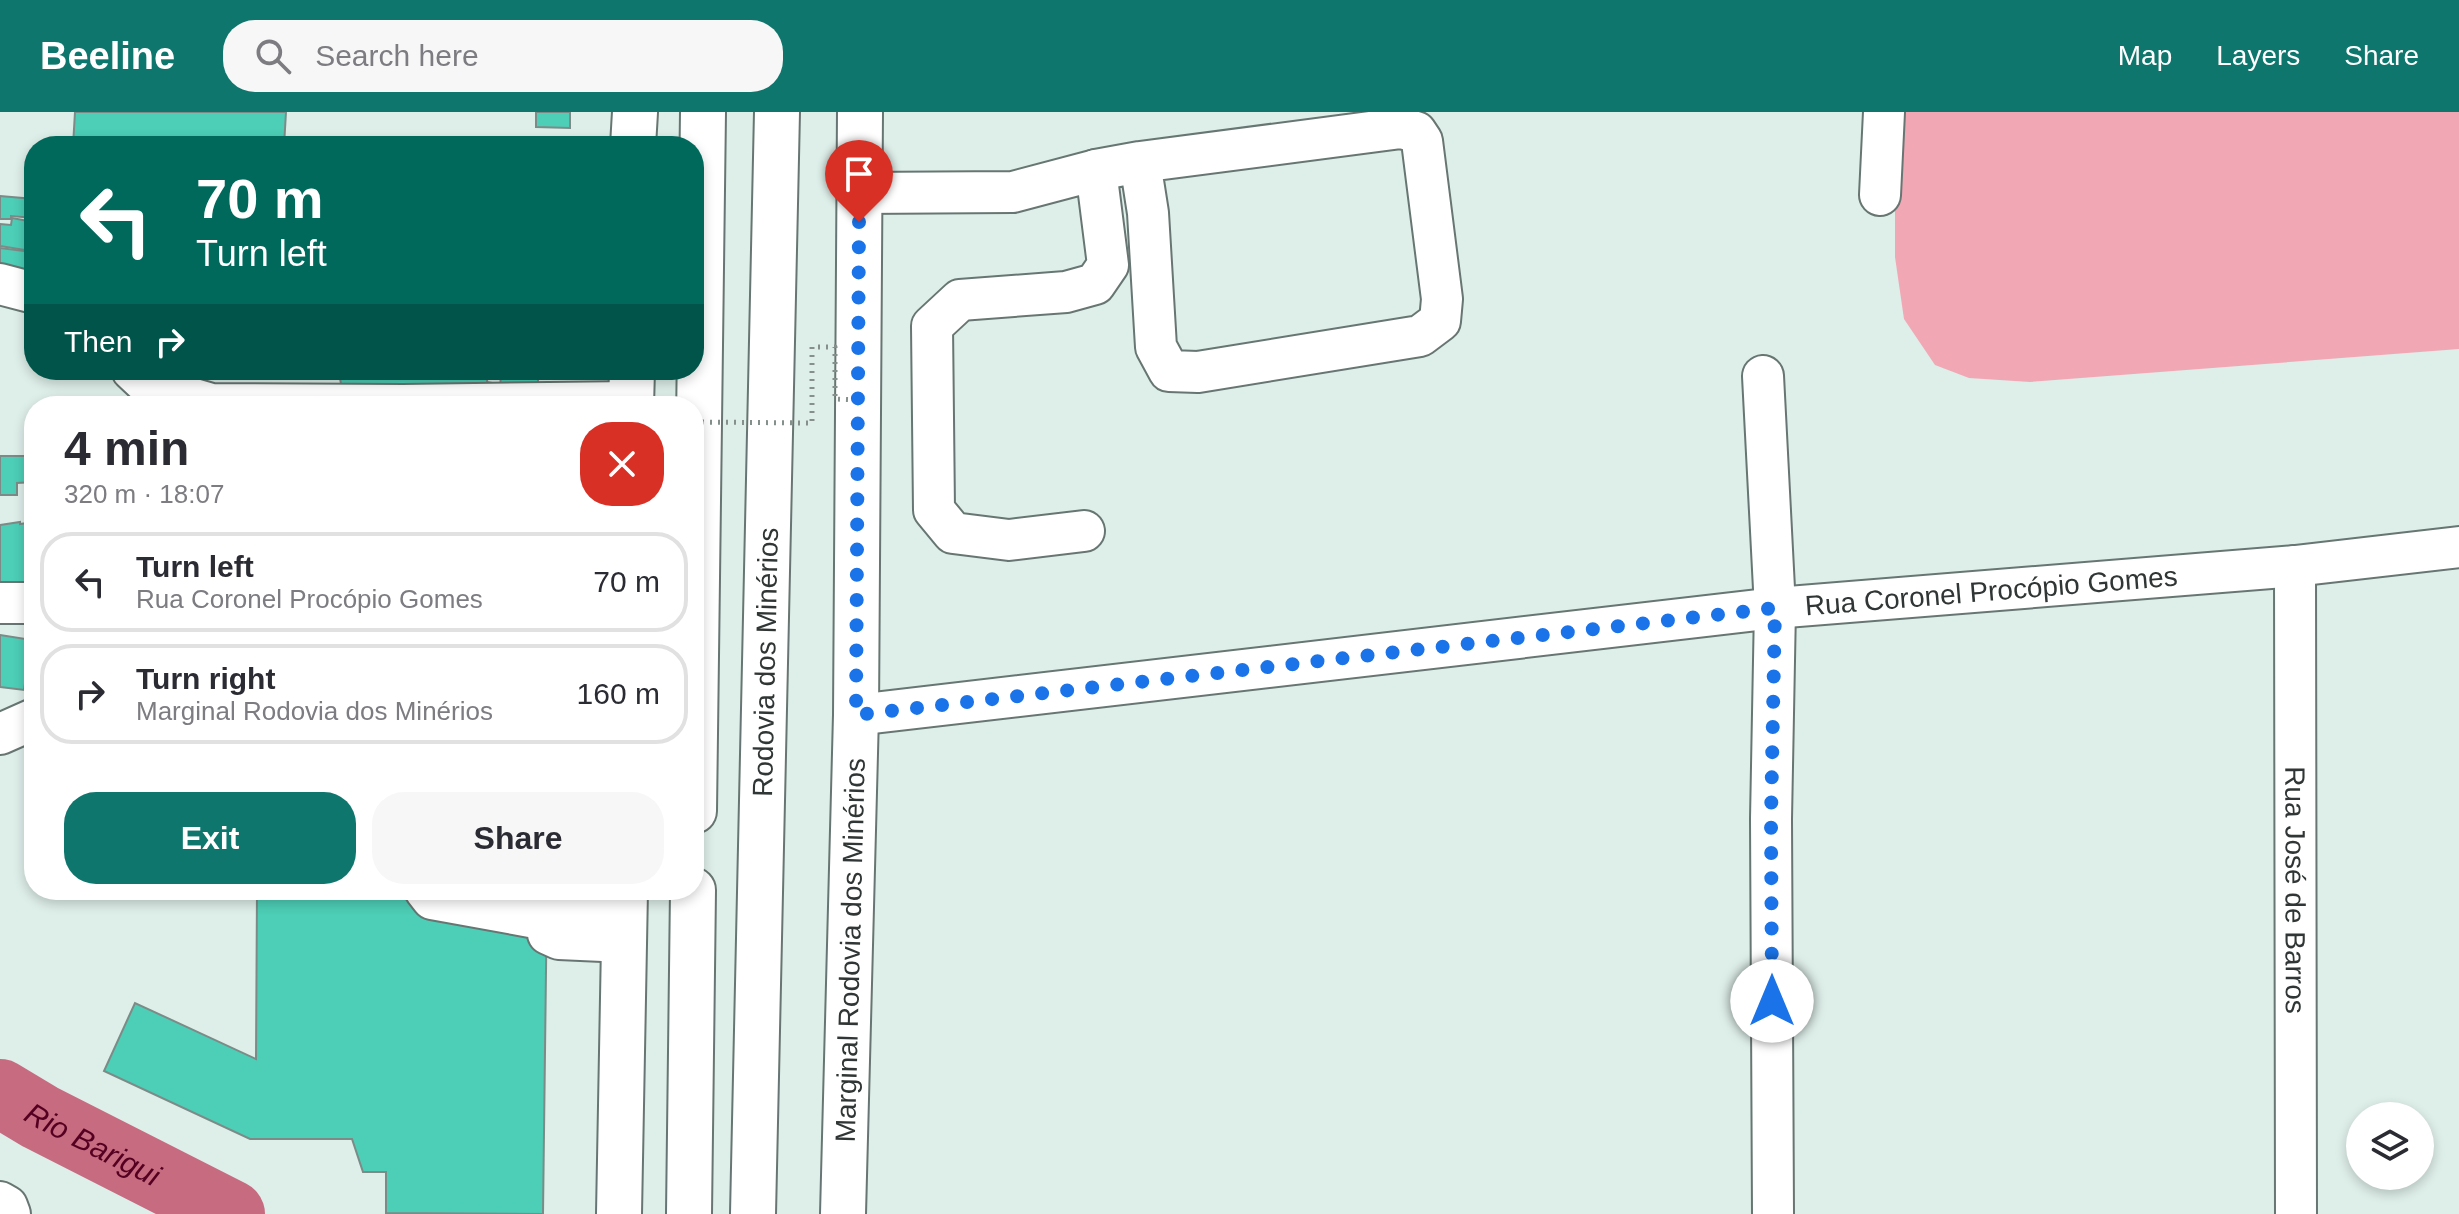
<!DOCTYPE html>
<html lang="en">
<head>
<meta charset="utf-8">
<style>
	body { margin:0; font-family:Arial,sans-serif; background:#f7f7f7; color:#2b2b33; height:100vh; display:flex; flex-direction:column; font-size:30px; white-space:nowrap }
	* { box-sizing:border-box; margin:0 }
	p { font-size:26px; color:#7c7c81 }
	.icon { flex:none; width:44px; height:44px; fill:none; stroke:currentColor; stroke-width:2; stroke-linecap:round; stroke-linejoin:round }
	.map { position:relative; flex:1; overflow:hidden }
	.sheet { position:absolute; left:24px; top:284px; width:680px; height:504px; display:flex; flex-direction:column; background:#fff; border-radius:32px; box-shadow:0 4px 12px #0003 }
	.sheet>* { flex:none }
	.guide { position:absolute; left:24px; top:24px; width:680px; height:244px; border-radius:32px; box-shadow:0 4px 12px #0003; background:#00695c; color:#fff; overflow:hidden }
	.tools { position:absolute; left:2346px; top:990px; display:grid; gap:16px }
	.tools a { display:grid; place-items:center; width:88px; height:88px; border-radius:50%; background:#fff; box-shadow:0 4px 12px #0003; font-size:40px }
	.pin { position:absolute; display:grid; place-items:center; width:68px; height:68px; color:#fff; margin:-82px -34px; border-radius:50% 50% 50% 0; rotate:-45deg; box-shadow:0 0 8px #0007 }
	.pin .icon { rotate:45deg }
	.me { position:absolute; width:88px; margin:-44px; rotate:0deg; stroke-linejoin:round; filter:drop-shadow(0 0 6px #0008) }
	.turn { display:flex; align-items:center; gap:28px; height:168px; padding:0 40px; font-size:36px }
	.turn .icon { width:104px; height:104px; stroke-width:2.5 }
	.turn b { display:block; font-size:56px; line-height:68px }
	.then { display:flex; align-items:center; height:76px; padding:0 40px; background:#0003; gap:16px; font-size:30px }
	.round { display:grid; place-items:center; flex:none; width:84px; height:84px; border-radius:32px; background:#f7f7f7 }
	.overview { display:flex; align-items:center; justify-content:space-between; height:136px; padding:0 40px }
	h1 { font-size:48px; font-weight:600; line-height:60px }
	.cta { display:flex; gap:16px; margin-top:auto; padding:16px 40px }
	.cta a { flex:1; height:92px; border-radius:32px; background:#0f766e; color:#fff; font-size:32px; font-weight:600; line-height:92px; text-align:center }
	.cta a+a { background:#f7f7f7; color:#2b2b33 }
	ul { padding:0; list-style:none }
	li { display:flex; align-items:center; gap:24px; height:100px; margin:0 16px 12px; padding:0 24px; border:4px solid #e1e1e2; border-radius:32px }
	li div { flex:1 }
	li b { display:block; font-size:30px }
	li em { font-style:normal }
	header { display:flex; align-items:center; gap:48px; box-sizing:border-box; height:112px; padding:0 40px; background:#0f766e; color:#fff }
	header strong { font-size:38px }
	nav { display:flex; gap:44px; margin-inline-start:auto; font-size:28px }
	.search { width:560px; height:72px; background:#f7f7f7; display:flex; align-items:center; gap:20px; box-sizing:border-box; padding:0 28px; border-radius:32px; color:#7c7c81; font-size:30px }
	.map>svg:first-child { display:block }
</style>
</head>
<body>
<header>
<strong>Beeline</strong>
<div class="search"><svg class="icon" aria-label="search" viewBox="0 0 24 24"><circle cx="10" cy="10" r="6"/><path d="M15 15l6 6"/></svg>Search here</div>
<nav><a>Map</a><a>Layers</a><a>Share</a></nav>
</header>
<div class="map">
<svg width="2459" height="1102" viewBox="0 0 2459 1102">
	<rect width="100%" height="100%" fill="#deeee9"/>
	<polygon fill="#f2a7b5" points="1895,0 2459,0 2459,237 2030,270 1969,266 1935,253 1904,207 1895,145"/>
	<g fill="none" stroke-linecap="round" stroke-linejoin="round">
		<path stroke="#c76b80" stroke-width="68" id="s1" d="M0,981L40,1005L231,1102"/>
	</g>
	<g fill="#4dceb6" stroke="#7c8b87" stroke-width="2">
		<polygon points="75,0 286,0 284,34 73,34"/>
		<polygon points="536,0 570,0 570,16 536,15"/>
		<polygon points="0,84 34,87 34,106 11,104 11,107 0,107"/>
		<polygon points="12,106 34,110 31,139 0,134 0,112 11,113"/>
		<polygon points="0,136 32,140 29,161 0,157"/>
		<polygon points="268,258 488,258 487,270 493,271 493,279 341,272 340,266 268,263"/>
		<polygon points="501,258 538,258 538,282 500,281"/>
		<polygon points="0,344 34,344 34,370 17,371 17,383 0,383"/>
		<polygon points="20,410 20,412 34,410 34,476 0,485 0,413"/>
		<polygon points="0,523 32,528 24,578 0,575"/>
		<polygon points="34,533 34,566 28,565"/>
		<polygon points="257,778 547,778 543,1102 386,1101 386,1060 363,1060 352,1027 250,1027 104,959 135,891 256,947"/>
	</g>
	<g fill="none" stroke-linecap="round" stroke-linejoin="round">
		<g stroke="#677672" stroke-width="44">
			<g id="minor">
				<polyline points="1096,58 1140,50 1148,101 1156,235 1169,259 1198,260 1420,224 1440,209 1442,187 1422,29 1416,20 1401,16 1140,50"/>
				<polyline points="859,81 1013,80 1096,58 1108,153 1095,172 1066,180 960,188 932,214 934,398 953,421 1009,428 1084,419"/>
				<polyline points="1880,83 1884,0"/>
				<polyline points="0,172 34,181"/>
				<polyline points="132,258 149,274 211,292 403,293 631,290"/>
				<polyline points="1763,264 1775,496 1771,707 1773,1102"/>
				<path id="s2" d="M2295,454L2296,1102"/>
				<polyline points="0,491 34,491"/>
				<path id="s3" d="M856,603L1775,496L2295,454L2459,435"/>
				<polyline points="0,622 34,607"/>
				<polyline points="425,778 432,787 547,808"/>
				<polyline points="625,830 559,827 548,822 550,794 625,797"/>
				<polyline points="0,1090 7,1094 10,1102"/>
			</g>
		</g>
		<g stroke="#677672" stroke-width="48">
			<g id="major">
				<polyline points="633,34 635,0"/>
				<polyline points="631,294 632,258"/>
				<polyline points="694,699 703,0"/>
				<polyline points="619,1102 625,778"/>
				<polyline points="689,1102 693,778"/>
				<path id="s4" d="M753,1102L777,0"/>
				<path id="s5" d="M843,1102L856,603L860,0"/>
			</g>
		</g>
		<use href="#minor" stroke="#fff" stroke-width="40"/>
		<use href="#major" stroke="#fff" stroke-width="44"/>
		<polyline stroke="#85908d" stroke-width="5" stroke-dasharray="2 6" stroke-linecap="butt" points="694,310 812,311 812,235 835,235 835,287 859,288"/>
	</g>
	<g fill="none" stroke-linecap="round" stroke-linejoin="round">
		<polyline stroke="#1a73e8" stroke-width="14" stroke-dasharray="0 25.2" points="859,110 856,603 1775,496 1771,707 1772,889"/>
	</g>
	<g text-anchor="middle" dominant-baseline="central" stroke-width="7" stroke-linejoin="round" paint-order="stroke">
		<g font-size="28" fill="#303635" stroke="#ebfbf7">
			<text stroke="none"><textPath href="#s3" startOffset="1142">Rua Coronel Procópio Gomes</textPath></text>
			<text stroke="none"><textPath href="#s4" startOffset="552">Rodovia dos Minérios</textPath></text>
			<text stroke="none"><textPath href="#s2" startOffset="324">Rua José de Barros</textPath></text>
			<text stroke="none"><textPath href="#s5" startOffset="264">Marginal Rodovia dos Minérios</textPath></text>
		</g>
		<g font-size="30" font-style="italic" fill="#560021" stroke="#ebfbf7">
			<text stroke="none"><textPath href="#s1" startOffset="106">Rio Barigui</textPath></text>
		</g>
	</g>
</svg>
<div class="tools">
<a><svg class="icon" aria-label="layers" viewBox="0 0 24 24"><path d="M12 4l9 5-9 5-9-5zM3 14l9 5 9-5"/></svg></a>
</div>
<div class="pin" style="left:859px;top:110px;background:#d93025"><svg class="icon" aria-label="arrive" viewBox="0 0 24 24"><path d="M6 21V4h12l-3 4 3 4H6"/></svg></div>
<svg class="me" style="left:1772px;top:889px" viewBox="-20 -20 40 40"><circle r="19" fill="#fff"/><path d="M0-13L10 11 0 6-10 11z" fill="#1a73e8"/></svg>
<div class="guide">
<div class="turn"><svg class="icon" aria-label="left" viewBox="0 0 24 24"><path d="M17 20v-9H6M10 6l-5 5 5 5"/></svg><div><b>70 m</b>Turn left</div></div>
<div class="then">Then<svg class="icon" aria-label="right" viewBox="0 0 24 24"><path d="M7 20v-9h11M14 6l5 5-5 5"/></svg></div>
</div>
<section class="sheet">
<div class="overview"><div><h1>4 min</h1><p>320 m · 18:07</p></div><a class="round" style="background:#d93025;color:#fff"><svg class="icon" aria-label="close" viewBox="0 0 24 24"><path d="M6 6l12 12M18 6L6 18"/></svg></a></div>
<ul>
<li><svg class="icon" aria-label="left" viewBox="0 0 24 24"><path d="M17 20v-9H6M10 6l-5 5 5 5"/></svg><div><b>Turn left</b><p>Rua Coronel Procópio Gomes</p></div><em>70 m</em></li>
<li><svg class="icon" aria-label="right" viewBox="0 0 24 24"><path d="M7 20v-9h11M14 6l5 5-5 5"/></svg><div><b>Turn right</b><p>Marginal Rodovia dos Minérios</p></div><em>160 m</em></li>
</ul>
<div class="cta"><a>Exit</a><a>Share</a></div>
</section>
</div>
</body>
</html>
